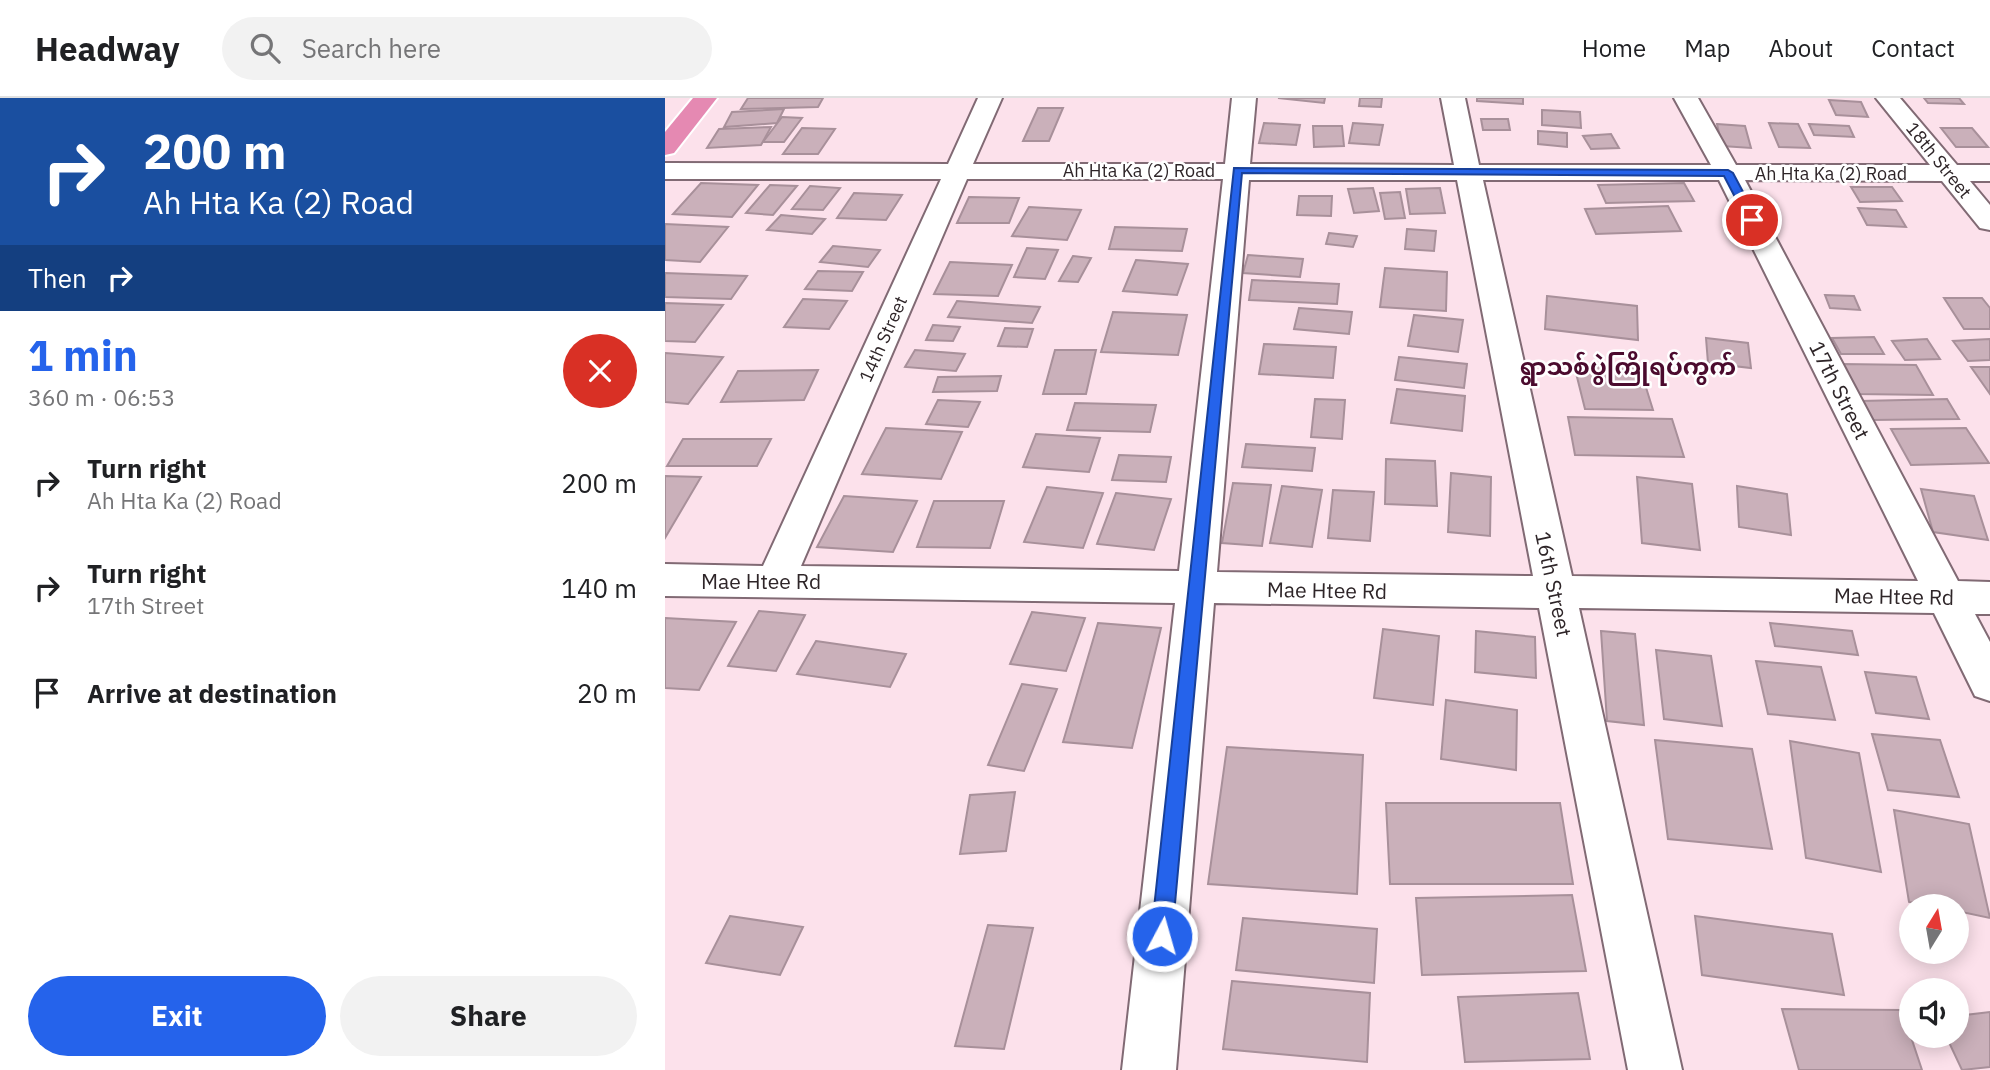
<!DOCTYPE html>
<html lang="en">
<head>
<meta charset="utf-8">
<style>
	body { margin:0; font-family:"IBM Plex Sans","Noto Sans Myanmar",sans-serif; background:#f2f2f2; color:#202124; height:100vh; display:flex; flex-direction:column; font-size:26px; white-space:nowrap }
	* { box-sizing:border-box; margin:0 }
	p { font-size:23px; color:#757577 }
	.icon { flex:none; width:38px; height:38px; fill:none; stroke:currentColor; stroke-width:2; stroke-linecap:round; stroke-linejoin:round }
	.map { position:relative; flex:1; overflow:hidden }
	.sheet { display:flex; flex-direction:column; background:#fff; width:665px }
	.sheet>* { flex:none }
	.hud { background:#1a4fa0; color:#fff; overflow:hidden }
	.needle { width:46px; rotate:11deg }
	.controls { position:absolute; left:1234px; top:796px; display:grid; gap:14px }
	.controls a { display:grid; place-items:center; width:70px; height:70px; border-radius:50%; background:#fff; box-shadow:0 4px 18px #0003; font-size:35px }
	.pin { position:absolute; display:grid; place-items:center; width:60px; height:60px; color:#fff; margin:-30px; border:4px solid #fff; border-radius:50%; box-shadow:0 2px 7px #0007 }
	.me { position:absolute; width:77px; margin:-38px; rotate:6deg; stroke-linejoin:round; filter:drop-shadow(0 0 5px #0008) }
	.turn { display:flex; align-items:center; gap:24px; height:147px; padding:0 28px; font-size:32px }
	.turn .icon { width:91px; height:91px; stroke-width:2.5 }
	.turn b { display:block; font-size:49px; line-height:60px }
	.then { display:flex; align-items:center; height:66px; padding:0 28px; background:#0003; gap:14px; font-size:26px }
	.round { display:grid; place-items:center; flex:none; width:74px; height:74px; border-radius:37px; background:#f2f2f2 }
	.overview { display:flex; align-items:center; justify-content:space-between; height:119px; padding:0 28px }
	h1 { font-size:42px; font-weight:700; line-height:52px; color:#2563eb }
	.cta { display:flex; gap:14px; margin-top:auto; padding:14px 28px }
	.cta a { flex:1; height:80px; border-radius:42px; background:#2563eb; color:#fff; font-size:28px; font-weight:700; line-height:80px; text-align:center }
	.cta a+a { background:#f2f2f2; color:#202124 }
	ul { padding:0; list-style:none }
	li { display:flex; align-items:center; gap:21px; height:105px; padding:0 28px }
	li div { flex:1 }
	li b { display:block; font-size:26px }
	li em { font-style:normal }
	header { display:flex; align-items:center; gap:42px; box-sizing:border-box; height:98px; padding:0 35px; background:#fff; border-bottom:2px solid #e0e0e0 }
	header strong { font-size:33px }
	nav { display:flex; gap:38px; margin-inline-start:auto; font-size:24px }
	.search { width:490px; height:63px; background:#f2f2f2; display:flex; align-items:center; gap:18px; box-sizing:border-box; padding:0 24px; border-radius:38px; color:#757577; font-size:26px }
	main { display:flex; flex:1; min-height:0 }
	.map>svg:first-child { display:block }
</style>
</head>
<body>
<header>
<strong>Headway</strong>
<div class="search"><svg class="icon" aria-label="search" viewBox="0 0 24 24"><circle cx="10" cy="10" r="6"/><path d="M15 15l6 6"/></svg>Search here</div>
<nav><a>Home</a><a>Map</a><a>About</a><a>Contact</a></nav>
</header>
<main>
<section class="sheet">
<div class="hud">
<div class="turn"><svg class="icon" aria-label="right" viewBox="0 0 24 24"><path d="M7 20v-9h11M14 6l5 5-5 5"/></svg><div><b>200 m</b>Ah Hta Ka (2) Road</div></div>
<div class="then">Then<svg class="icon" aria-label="right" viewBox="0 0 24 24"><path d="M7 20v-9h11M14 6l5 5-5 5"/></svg></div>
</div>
<div class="overview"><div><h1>1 min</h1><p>360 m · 06:53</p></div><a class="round" style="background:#d93025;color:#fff"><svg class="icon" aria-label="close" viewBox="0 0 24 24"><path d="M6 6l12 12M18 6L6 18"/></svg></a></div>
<ul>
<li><svg class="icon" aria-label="right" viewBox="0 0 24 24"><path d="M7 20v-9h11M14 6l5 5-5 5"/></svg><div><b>Turn right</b><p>Ah Hta Ka (2) Road</p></div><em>200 m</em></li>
<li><svg class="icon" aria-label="right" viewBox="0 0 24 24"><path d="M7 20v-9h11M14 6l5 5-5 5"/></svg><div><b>Turn right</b><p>17th Street</p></div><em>140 m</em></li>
<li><svg class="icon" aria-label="arrive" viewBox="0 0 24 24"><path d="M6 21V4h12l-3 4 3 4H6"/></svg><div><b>Arrive at destination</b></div><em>20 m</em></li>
</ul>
<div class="cta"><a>Exit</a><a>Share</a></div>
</section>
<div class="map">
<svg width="1325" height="972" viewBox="0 0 1325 972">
	<rect width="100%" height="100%" fill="#fce1eb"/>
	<g fill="#cab0ba" stroke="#a8909a" stroke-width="2">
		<polygon points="83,0 158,0 153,9 76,11"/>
		<polygon points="613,0 660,0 659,5"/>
		<polygon points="695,0 717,0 716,9 694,8"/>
		<polygon points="812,0 858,0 858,6 812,3"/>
		<polygon points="1259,0 1294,0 1299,6 1263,5"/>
		<polygon points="1164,2 1196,4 1203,19 1171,17"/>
		<polygon points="373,10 398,10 384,43 358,43"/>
		<polygon points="119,11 112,25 59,29 67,14"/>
		<polygon points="877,12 915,14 916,30 877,27"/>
		<polygon points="117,19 137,20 119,44 98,44"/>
		<polygon points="816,21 843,21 845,32 818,32"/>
		<polygon points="599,25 635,27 631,47 594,45"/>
		<polygon points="688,25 718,27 714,47 684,45"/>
		<polygon points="1104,25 1133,26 1145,50 1114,49"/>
		<polygon points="1052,26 1080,28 1086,50 1057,48"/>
		<polygon points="1144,26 1184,28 1189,39 1149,37"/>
		<polygon points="648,28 677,28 679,48 649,49"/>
		<polygon points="106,29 96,47 42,50 54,31"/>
		<polygon points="137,30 170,31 153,56 118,56"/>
		<polygon points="1276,30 1307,30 1323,49 1291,49"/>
		<polygon points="873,33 902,35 902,49 873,46"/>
		<polygon points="946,36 954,50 926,51 918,38"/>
		<polygon points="36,85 93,87 67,119 8,116"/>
		<polygon points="1019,85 1029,103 941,105 933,87"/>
		<polygon points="105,87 132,88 108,117 81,115"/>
		<polygon points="145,88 175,90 158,112 127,111"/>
		<polygon points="1186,89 1227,89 1237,103 1195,104"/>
		<polygon points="708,90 714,113 689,115 683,91"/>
		<polygon points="775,90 780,115 745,116 741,91"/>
		<polygon points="735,94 740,120 720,121 715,95"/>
		<polygon points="189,95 237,97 221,122 172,120"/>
		<polygon points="634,98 667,98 666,118 632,117"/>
		<polygon points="304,99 354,100 344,125 292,125"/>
		<polygon points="1003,108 1016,133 931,136 920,111"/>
		<polygon points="364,109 416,112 402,142 347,138"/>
		<polygon points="1193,110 1231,112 1241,129 1202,127"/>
		<polygon points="116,117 160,121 147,136 102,132"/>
		<polygon points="0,126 63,129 35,164 0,162"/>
		<polygon points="450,129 522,131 517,153 444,151"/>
		<polygon points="742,131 771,133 769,153 740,151"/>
		<polygon points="664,135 692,138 688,149 661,146"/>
		<polygon points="168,148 215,152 203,169 155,164"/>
		<polygon points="362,150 393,152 380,181 349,179"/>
		<polygon points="583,157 638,161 635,179 578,175"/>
		<polygon points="408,158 426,160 413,184 394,183"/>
		<polygon points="471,162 523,166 512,197 458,193"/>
		<polygon points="285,164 347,167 333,198 269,196"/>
		<polygon points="720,170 782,174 781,213 715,209"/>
		<polygon points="153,173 198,174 187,193 140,191"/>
		<polygon points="0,175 82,178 66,201 0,199"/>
		<polygon points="587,182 674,186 672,206 584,202"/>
		<polygon points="1160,197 1189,198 1195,212 1165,210"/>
		<polygon points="882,198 972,208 973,242 880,231"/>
		<polygon points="1279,200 1317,200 1325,210 1325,231 1299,231"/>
		<polygon points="138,201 182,203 164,231 119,229"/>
		<polygon points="292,203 375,209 367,225 283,219"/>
		<polygon points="0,205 58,207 30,244 0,243"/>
		<polygon points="634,210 687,214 684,236 629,231"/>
		<polygon points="448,214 522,217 513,257 436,254"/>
		<polygon points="749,217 798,222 793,254 743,248"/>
		<polygon points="268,227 295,229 288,243 261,242"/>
		<polygon points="340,230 368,231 362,249 333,248"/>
		<polygon points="1209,239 1219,256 1176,256 1167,240"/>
		<polygon points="1041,240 1083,245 1086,270 1043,265"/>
		<polygon points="1262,241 1275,261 1240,262 1227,243"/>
		<polygon points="1325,241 1325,262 1303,263 1288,243"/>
		<polygon points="599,246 671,249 668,280 594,276"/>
		<polygon points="250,252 300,256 291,273 240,269"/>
		<polygon points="390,252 431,252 421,296 378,296"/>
		<polygon points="0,255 58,259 23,306 0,304"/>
		<polygon points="734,259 802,266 799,290 730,282"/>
		<polygon points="1177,266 1251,267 1268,297 1191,296"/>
		<polygon points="909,267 974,267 988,312 920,311"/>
		<polygon points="1306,269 1325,269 1325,296"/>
		<polygon points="153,272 139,302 56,304 73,273"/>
		<polygon points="336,278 332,293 268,294 273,279"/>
		<polygon points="732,291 800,298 797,333 726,325"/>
		<polygon points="650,301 680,302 677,341 646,339"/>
		<polygon points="1282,301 1294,321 1206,322 1196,303"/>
		<polygon points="273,302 315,304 303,329 261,326"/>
		<polygon points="410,305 491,307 485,334 402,332"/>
		<polygon points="903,319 1007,321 1019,359 910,357"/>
		<polygon points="221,330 297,334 276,381 197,376"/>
		<polygon points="1301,330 1324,365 1246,367 1226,331"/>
		<polygon points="371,336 435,340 424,374 358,369"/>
		<polygon points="18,341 106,341 92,368 2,368"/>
		<polygon points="581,346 650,350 647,373 577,369"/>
		<polygon points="454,357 506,359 501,384 447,382"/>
		<polygon points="721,361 770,363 772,408 720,406"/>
		<polygon points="786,375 826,379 825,438 783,434"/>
		<polygon points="0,378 36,379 0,440"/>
		<polygon points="972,379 1027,386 1035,452 977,445"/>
		<polygon points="568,385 606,387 597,448 557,445"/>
		<polygon points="617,388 657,392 647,449 605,445"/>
		<polygon points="1072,388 1122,396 1126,437 1074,429"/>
		<polygon points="382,389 438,395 418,450 359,444"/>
		<polygon points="1256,391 1309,398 1323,442 1268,434"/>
		<polygon points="668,392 709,394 705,443 663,440"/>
		<polygon points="451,395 506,401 489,452 432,446"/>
		<polygon points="179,398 252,403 228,454 152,449"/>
		<polygon points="269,403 339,403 325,450 252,449"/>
		<polygon points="94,513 140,517 111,573 63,568"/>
		<polygon points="367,514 420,520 401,573 345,566"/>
		<polygon points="0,520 71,524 34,592 0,590"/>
		<polygon points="433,525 496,530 467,650 398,644"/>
		<polygon points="1105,525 1187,533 1193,557 1110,548"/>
		<polygon points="718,531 774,538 768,607 709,600"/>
		<polygon points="811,533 870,539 871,580 810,574"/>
		<polygon points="936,533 970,536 979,627 942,623"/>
		<polygon points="151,543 241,556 225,589 132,576"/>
		<polygon points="991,552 1046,558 1057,628 999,621"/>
		<polygon points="1091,563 1156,569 1170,622 1103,616"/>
		<polygon points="1200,574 1251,579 1264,621 1211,615"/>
		<polygon points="357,586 392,591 359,673 323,667"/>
		<polygon points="781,602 852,612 851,672 776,661"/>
		<polygon points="1207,636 1275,642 1294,699 1223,692"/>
		<polygon points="990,642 1087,651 1107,751 1003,741"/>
		<polygon points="1125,643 1194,655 1216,774 1141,760"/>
		<polygon points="562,649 698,657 692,796 543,786"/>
		<polygon points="350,694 341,753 295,756 305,697"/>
		<polygon points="721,705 895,705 908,786 725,786"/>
		<polygon points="1229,712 1304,726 1325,820 1292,813 1292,808 1268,808 1244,804"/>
		<polygon points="907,797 921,873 757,877 751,800"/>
		<polygon points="65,818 138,829 115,877 41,865"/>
		<polygon points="1030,818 1167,836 1179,897 1037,877"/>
		<polygon points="578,820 712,831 709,885 571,872"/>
		<polygon points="323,827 368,830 339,951 290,948"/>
		<polygon points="567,883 705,895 702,964 558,951"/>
		<polygon points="913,895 925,961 800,964 793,899"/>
		<polygon points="1117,911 1237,912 1257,972 1134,972"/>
		<polygon points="1325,914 1325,969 1297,972 1281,938 1292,938 1292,918"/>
	</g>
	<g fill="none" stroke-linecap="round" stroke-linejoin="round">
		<g stroke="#816a74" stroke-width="4">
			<path id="minor" d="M313,0H337L308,66H560L567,0H591L585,66L789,67L776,0H800L814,67H1046L1009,0H1033L1071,67H1265L1211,0H1235L1292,67H1325V83H1305L1325,107V132L1315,130L1277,83L1080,82L1293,483L1325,484V516H1310L1325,544V603L1310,598L1269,515L914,510L1017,972H963L874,510L549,505L511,972H457L510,505L0,498V466L98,468L276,81H0V65L283,66ZM302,81H558L514,473L136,468ZM584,82H792L868,478L552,474ZM818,82H1054L1253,483L907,478Z"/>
		</g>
		<g stroke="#fff" stroke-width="4">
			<polygon id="highway" points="28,0 52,0 9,55 0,57 0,34"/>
		</g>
		<use href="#minor" fill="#fff" fill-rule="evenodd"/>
		<use href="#highway" fill="#e589b2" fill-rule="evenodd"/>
	</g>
	<polygon fill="#2563eb" stroke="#184099" stroke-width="2" points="569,70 1063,72 1068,75 1093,122 1083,124 1059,78 577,75 507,838 504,845 497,848 489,845 486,838"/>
	<g text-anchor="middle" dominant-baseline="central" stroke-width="5" stroke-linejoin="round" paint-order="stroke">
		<g font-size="18" fill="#2e2528" stroke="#fff">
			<text transform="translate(1274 62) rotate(51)">18th Street</text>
			<text x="474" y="72">Ah Hta Ka (2) Road</text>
			<text x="1166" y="75">Ah Hta Ka (2) Road</text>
			<text transform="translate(218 241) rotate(-66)">14th Street</text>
		</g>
		<g font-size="21" fill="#2e2528" stroke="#fff">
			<text transform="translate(1175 292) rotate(63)">17th Street</text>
			<text x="96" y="483">Mae Htee Rd</text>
			<text transform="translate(889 486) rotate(78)">16th Street</text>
			<text transform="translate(662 492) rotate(1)">Mae Htee Rd</text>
			<text transform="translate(1229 498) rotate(1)">Mae Htee Rd</text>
		</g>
		<g font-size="24" font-weight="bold" fill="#4b0b2e" stroke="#fff">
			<text x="963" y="268">ရွာသစ်ပွဲကြိုရပ်ကွက်</text>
		</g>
	</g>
</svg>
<div class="controls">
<a><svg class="needle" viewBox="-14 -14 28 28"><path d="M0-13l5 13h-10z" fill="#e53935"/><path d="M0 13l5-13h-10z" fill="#757577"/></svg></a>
<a><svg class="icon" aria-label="sound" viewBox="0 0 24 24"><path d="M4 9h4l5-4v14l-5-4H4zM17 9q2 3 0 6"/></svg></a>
</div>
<div class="pin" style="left:1087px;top:122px;background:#d93025"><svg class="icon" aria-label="arrive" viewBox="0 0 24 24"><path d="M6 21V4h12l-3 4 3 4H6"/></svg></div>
<svg class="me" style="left:497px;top:838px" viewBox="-20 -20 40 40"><circle r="17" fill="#2563eb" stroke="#fff" stroke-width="3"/><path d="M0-11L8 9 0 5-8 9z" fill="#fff"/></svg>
</div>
</main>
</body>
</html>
